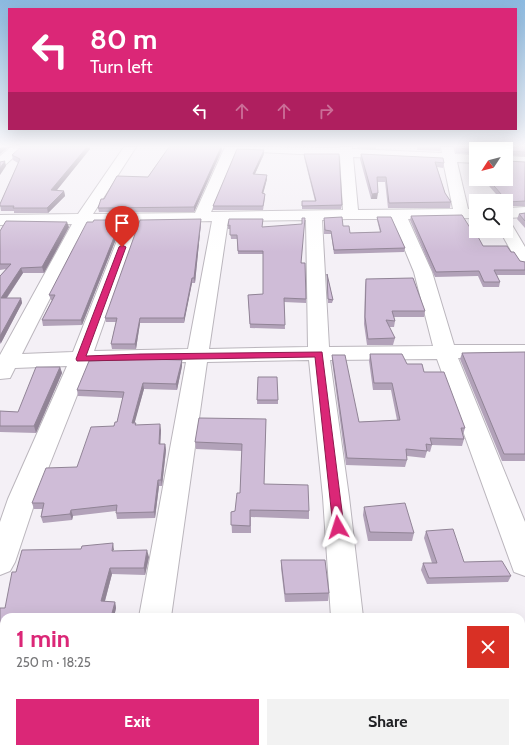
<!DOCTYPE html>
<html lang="en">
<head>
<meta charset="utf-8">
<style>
	body { margin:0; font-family:Cabin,sans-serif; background:#f2f2f2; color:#202124; height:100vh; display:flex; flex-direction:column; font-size:15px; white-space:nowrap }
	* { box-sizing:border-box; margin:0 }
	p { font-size:13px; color:#757577 }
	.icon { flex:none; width:22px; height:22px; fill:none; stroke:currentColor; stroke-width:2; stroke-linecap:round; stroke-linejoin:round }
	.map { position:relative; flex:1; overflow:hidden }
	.sheet { position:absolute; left:0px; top:613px; width:525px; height:140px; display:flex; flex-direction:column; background:#fff; border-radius:12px 12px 0 0; box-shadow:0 4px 16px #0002 }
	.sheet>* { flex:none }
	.guide { position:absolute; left:8px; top:8px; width:509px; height:122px; border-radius:0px; box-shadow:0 4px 16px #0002; background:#db2777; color:#fff; overflow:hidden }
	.needle { width:26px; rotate:234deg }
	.fabs { position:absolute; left:469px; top:142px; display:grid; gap:8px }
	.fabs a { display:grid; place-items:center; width:44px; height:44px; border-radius:0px; background:#fff; box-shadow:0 4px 16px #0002; font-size:20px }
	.pin { position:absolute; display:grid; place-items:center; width:34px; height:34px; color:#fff; margin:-41px -17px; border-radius:50% 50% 50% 0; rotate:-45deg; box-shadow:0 0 4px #0007 }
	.pin .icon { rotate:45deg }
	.me { position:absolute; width:44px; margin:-22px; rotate:354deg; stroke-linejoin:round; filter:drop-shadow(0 0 3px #0008) }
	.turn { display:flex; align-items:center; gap:14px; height:84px; padding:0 16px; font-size:18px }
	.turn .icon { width:52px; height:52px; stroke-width:2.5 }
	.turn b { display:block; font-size:28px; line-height:34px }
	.lanes { display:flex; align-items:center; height:38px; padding:0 16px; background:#0003; justify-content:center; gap:20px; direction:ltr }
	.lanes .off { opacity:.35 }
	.round { display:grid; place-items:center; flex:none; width:42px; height:42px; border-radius:0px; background:#f2f2f2 }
	.overview { display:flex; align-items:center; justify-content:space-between; height:68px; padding:0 16px }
	h1 { font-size:24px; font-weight:700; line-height:30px; color:#db2777 }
	.action { display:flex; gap:8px; margin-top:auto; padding:8px 16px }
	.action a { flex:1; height:46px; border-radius:0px; background:#db2777; color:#fff; font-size:16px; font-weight:700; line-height:46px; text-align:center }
	.action a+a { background:#f2f2f2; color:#202124 }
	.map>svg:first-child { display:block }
</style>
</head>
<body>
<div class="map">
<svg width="525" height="753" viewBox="0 0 525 753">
	<rect width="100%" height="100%" fill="#f4f0f6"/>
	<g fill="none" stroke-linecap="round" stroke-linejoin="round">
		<g stroke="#bbb6bd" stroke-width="2">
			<g id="minor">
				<polygon points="11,147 25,147 5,165 0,166 0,156"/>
				<path d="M124,147H136L93,214L195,213L225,147L340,148V147H352V149L442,153L441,147H453L455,154L476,155V163L457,162L468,209L476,208V218L408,219L432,272L454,345H525V357L458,358L525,522V576L514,572L437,359L330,360L349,497L363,617H331L323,497L309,360L207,362L171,617H139L186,362L89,365L36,499L15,562L10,571L0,575V522L8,499L67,366L15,368L10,378L0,379V355L72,224L0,225V215L78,214ZM236,151L340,156L343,210L211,212ZM353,157L443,161L453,209L358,210ZM347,219H392L414,272L433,346L329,347L322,220ZM306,220L308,347L209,349L228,221ZM212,221L188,349L94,351L139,223ZM88,223H124L73,352L22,354Z"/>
				<polygon points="506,156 525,157 525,165 506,164"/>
				<polygon points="525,207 525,217 506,218 506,208"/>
				<polygon points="506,223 512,225 525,247 525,266 519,265 500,231 506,231"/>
				<polygon points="521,713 525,713 525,749 522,749 523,753 485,753 484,749 521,749"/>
				<polygon points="0,723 4,723 4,749 20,749 18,753 0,753"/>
				<rect x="231" y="749" width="38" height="4"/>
			</g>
		</g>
		<use href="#minor" fill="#fff" fill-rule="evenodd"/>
	</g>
	<g fill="#b2a2b9">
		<polygon points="169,147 222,147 222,150 194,212 99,212 98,208 104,199 148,177"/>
		<polygon points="357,147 376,147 376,149 357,148"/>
		<polygon points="417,147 441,147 440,151 417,150"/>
		<polygon points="454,147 525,147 525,156 506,155 506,161 525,162 525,206 506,206 506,201 502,201 483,179 506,179 506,149 476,149 476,154 456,153"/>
		<polygon points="90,149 57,190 64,191 65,196 48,213 14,213 14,211 1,211 0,204 18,163 13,160 12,155"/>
		<polygon points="264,154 255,174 267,175 267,179 263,193 265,194 265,198 263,210 213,210 213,206"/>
		<polygon points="304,154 342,205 341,209 302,209 302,201 315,201 304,157"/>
		<polygon points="361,154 444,163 443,168 437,167 445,193 451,202 450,208 388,208 385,182 377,182 377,199 371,199 360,159"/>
		<polygon points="471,160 476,160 476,171 470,164"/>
		<polygon points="525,213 525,228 517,219 519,214"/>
		<polygon points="411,216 483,246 511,252 520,261 525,262 525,275 497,275 500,282 499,287 483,287 478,276 435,277 410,220"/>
		<polygon points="377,217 405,248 404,252 334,254 331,234 324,234 324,218 343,226 350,233 380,232 377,220"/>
		<polygon points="121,220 122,224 82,325 43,326 42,320 52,300 51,300 49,295 93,222"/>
		<polygon points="201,223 195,283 192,283 184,323 140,323 136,349 112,349 111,344 116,322 106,322 105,318"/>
		<polygon points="228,226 263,227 302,263 306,299 306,303 284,302 285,329 250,328 248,295 263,294 263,254 238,254 237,239 231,239 230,229 228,229"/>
		<polygon points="69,227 44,273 23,273 7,298 21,298 22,303 1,343 0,344 0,276 6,269 0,270 0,231"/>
		<polygon points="327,274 333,300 332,303 328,303"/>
		<polygon points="366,279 425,311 424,317 394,317 395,321 394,327 389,327 395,338 393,345 367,345 364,324 365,286"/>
		<polygon points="525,352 525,461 502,461 460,359 462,353"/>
		<polygon points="370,354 407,364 424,372 465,428 463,435 464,439 462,446 432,445 430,452 427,451 425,458 407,456 407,460 405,467 346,465 332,361 332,355 359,422 397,420 391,390 373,390 369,361"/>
		<polygon points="182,360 182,366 177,390 144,389 134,423 136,423 136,425 161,430 160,444 165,444 166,450 162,486 159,486 155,518 117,519 116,513 116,511 73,516 72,520 43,523 41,517 42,509 34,509 32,503 77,467 117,422 123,398 78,396 77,390"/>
		<polygon points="60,367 62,373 36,433 0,432 0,411 18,412"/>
		<polygon points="258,377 278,400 278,404 257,404"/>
		<polygon points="266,419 264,484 309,511 309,519 251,517 251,533 232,533 231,512 235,511 240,493 242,451 196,449 195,442"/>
		<polygon points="364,507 414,533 412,541 368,541 363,515"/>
		<polygon points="426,531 464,562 511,576 508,582 427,584 421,570 423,563 432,563 424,538"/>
		<polygon points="114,551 149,557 145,575 112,574 105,601 115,602 116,608 114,617 4,617 4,649 0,649 0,608 5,608 16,572"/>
		<polygon points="281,560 329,593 328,601 285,602 281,568"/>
	</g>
	<g fill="#918496">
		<polygon points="2,147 9,147 0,154 0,148"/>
		<polygon points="87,147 90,147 90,149 52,196 51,190"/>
		<polygon points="221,147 222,150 194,212 194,207"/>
		<polygon points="264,150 264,154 253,178 253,174"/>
		<polygon points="5,161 6,166 0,175 0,168"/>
		<polygon points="267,175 267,179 262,198 262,193"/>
		<polygon points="64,191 65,196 48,213 47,208"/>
		<polygon points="378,193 377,199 371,199 372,194"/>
		<polygon points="201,219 201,223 195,283 194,278"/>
		<polygon points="121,220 122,224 82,325 81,320"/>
		<polygon points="67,222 69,227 44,273 42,267"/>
		<polygon points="21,268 23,273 3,303 1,298"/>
		<polygon points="192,278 192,283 184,323 184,318"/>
		<polygon points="21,298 22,303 1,343 0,341 0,336"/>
		<polygon points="140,318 140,323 136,349 135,344"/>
		<polygon points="182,360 182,366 177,390 176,384"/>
		<polygon points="60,367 62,373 36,433 34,426"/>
		<polygon points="143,383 144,389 133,429 132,423"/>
		<polygon points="160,424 161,430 160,450 159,444"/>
		<polygon points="165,444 166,450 162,486 161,480"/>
		<polygon points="158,480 159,486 155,518 154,512"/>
		<polygon points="71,510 73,516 72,520 70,514"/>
		<polygon points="113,543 114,550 112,551"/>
		<polygon points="147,550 149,557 145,575 144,568"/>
		<polygon points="110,568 112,574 103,608 101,601"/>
		<polygon points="115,602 116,608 114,617 111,617"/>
	</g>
	<g fill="#cfbcd7" stroke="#918496">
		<polygon points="21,147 87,147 51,190 64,191 47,208 13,208 14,206 0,206 0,204 20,159 12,155"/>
		<polygon points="169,147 221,147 194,207 98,208 101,199 104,199 117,176 148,177"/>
		<polygon points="456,147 525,147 525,152 506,151 506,161 525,162 525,201 508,202 488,179 506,179 506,149 476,150 457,148"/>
		<polygon points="237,149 264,150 253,174 267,175 262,193 265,194 263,206 213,206"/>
		<polygon points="304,154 339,154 342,205 302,206 302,201 316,201"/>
		<polygon points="361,154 443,158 444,163 435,162 445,193 451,202 389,203 386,177 377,177 378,193 372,194"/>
		<polygon points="471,160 476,160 476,165"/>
		<polygon points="5,161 0,168 0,162"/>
		<polygon points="525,213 525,221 519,214"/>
		<polygon points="462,215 474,234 476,233 483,246 507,246 511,252 514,252 520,261 525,262 525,270 494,270 500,282 484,282 479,271 436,272 411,216"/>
		<polygon points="342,217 343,226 349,226 350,233 381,232 377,217 391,217 405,248 334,250 331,231 325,230 324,218"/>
		<polygon points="302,218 305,218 301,263 305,263 306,299 284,298 285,325 250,324 248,295 263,294 263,251 238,251 237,235 230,235 230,225 228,226 229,219 263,219 262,227 302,224"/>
		<polygon points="201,219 194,278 192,278 184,318 140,318 135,344 111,344 117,318 105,318 140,220"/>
		<polygon points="94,220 121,220 81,320 42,320 55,295 49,295 87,222 93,222"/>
		<polygon points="6,221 67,222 42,267 21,268 1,298 21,298 0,336 0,276 11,264 0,264 0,231"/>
		<polygon points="327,274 333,300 328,299"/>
		<polygon points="413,278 425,311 392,311 395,321 386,320 395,338 368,339 365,317 366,279"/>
		<polygon points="525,352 525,454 504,454 462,353"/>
		<polygon points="370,354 402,354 407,364 422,364 424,372 444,372 465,428 461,428 464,439 430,438 432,445 426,444 427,451 406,449 407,460 347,458 332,355 345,355 359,422 400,420 392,383 374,383"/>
		<polygon points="143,359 182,360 176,384 143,383 132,423 136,423 135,425 160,424 159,444 165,444 161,480 158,480 154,512 116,513 117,505 71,510 70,514 41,517 44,503 32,503 46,468 77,467 91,427 114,426 115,422 117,422 124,392 77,390 89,361"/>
		<polygon points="36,367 60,367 34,426 0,426 0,411 18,412"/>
		<polygon points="258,377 277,377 278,400 257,400"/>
		<polygon points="199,418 266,419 264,484 308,485 309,511 250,510 250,526 231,525 231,512 235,511 237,493 240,493 242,444 195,442"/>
		<polygon points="405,503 414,533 370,532 364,507"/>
		<polygon points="453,529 464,562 502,561 511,576 429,578 423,563 437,563 426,531"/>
		<polygon points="113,543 112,551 147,550 144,568 110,568 101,601 115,602 111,617 4,617 4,642 0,642 0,608 5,608 12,572 16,572 22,550 81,549 82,546"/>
		<polygon points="281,560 325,560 329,593 285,594"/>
		<polygon points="116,749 129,749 145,750 145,753 115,753"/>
	</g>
	<linearGradient id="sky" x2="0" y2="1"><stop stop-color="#8bb9e0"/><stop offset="0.58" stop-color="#faf8fb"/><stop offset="1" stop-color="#faf8fb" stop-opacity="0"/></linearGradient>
	<rect width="525" height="252" fill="url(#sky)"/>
	<polygon fill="#db2777" stroke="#8e194d" points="122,245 126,247 86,356 140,354 322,352 344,527 343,530 338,531 334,530 333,527 315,357 77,361 76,359 119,247"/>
</svg>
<div class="fabs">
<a><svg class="needle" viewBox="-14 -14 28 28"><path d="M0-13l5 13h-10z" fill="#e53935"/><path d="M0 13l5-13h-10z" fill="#757577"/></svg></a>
<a><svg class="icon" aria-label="search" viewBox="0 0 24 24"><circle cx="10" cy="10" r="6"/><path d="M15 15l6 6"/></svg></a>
</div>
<div class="pin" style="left:122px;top:247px;background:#d93025"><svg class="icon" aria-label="arrive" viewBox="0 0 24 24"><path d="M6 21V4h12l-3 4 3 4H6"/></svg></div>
<svg class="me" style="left:338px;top:527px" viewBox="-20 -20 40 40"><path d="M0-17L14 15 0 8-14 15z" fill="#db2777" stroke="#fff" stroke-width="4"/></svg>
<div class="guide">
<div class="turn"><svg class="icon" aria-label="left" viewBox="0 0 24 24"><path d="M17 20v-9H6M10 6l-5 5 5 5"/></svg><div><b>80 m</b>Turn left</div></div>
<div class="lanes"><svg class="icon" aria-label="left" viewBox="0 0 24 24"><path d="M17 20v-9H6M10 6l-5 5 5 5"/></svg><svg class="icon off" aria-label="ahead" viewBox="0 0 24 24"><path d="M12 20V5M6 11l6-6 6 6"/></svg><svg class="icon off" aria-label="ahead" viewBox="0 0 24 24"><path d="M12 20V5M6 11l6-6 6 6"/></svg><svg class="icon off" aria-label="right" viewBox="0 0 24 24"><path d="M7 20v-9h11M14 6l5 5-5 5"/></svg></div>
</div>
<section class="sheet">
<div class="overview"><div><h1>1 min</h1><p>250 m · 18:25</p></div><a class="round" style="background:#d93025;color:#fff"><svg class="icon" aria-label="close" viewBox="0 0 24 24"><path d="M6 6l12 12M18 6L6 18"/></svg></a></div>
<div class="action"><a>Exit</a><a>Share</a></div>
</section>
</div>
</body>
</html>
